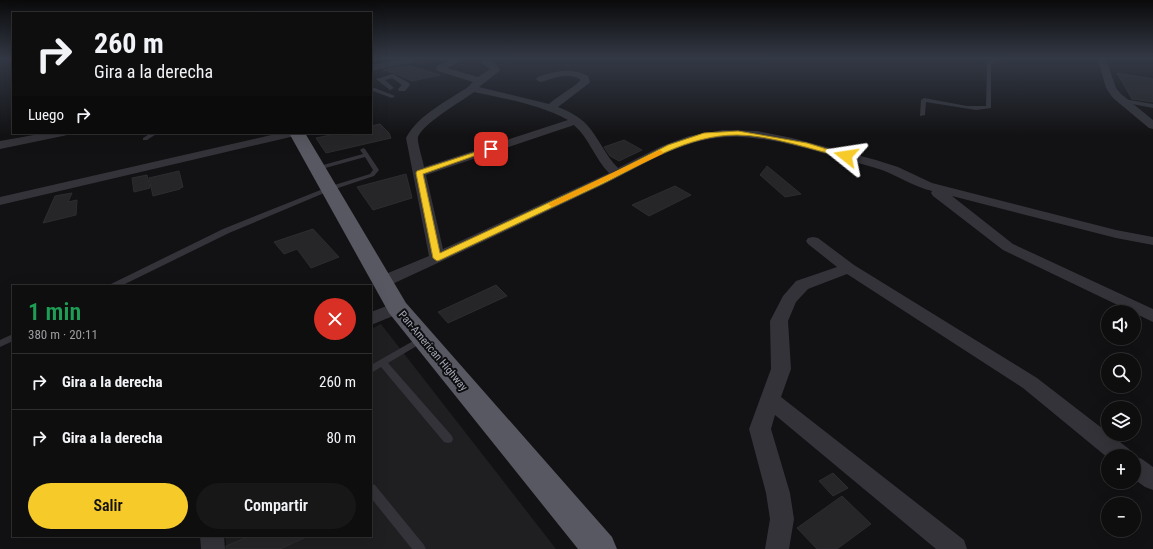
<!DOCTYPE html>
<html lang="es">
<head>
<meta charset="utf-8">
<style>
	body { margin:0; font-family:"Roboto Condensed",sans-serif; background:#171718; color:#f1f3f6; height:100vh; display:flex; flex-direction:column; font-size:15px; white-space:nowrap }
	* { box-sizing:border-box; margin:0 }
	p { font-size:13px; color:#9b9c9e }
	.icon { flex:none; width:22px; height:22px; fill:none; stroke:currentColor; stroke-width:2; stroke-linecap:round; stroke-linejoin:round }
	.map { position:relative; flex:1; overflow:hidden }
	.details { position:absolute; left:12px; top:285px; width:360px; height:252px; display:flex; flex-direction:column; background:#0e0e0f; border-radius:0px; box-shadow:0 4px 16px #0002,0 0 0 1px #2e2e2f }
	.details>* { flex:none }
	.top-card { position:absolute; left:12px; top:12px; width:360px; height:122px; border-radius:0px; box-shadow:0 4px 16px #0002,0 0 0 1px #2e2e2f; background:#0e0e0f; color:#f1f3f6; overflow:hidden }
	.fabs { position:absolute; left:1101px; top:305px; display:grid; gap:8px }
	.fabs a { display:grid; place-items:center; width:40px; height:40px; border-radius:50%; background:#0e0e0f; box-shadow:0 4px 16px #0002,0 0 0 1px #2e2e2f; font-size:20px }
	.pin { position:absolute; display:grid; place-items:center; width:34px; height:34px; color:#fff; margin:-17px; border-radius:8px; box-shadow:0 2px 6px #0006 }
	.me { position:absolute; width:44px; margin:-22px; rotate:285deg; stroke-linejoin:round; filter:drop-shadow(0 0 3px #0008) }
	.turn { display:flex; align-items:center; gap:14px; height:84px; padding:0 16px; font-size:18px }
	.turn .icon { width:52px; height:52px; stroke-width:2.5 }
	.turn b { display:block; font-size:28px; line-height:34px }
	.then { display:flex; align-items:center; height:38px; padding:0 16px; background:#0003; gap:8px; font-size:15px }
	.round { display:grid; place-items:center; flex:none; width:42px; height:42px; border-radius:21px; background:#171718 }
	.summary { display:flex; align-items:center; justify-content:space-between; height:68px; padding:0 16px }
	h1 { font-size:24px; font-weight:600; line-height:30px; color:#1e9e55 }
	.button { display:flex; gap:8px; margin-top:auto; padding:8px 16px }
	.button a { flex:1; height:46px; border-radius:24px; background:#f5ca29; color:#111; font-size:16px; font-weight:600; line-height:46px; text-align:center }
	.button a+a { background:#171718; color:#f1f3f6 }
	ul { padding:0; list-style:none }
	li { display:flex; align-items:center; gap:12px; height:56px; padding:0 16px; border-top:1px solid #2e2e2f }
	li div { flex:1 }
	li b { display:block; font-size:15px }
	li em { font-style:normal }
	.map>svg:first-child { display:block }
</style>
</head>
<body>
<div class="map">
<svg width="1153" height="549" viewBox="0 0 1153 549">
	<rect width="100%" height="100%" fill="#121214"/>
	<polygon fill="#1f1e21" points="381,324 556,549 227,549 225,536 371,536 371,329"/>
	<g fill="#262528" stroke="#2d2c30">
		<polygon points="407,65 440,75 412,81 394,73 383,70"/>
		<polygon points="1117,73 1153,79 1153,102 1132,99"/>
		<polygon points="380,124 389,133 391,138 326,153 316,138 340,133 371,133 371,126"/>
		<polygon points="624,140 642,150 619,161 610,156 604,147"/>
		<polygon points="767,166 801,194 785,197 760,175"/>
		<polygon points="179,171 183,187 180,188 180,189 153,196 149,178"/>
		<polygon points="406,174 412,198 373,210 357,187"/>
		<polygon points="147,175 150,188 134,192 132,178"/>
		<polygon points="675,186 691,195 649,216 632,205"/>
		<polygon points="72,193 68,202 77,200 76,215 43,223 55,196"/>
		<polygon points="313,229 339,257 311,268 297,249 284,254 274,242"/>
		<polygon points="496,285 507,296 448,323 438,312"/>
		<polygon points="833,473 848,488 833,496 819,481"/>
		<polygon points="842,496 871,524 837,549 817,549 797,528"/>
		<polygon points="250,536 308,536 280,549 226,549 226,546"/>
	</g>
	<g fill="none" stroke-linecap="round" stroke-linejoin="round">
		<g fill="#333339" fill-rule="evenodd">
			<polygon points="992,59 997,59 991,64 991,108 976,110 926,102 925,115 920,116 921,100 924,98 967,106 986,106 987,63"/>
			<polygon points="371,88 375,88 395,96 392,98 373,91 371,91"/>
			<polygon points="1124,99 1153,104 1153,108 1122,102 1121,101"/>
			<polygon points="151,133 158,133 147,140 143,140 143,138"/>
			<polygon points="363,148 365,149 379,170 374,176 329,191 229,233 121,286 110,286 111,284 223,229 328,187 370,174 373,170 365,157 318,170 315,168 316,167 363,154 360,150"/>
			<polygon points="13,334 13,341 0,347 0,340"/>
			<polygon points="422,336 425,337 427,339 425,341 388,363 452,436 453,439 452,442 448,443 444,442 381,367 371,373 371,365"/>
			<polygon points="371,484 375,485 424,545 426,549 412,549 371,498"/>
		</g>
		<polygon fill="#333339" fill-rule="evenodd" points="393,74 409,83 410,85 405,91 399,91 398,89 402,85 392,78 385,80 394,88 390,90 376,79"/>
		<g fill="#333339" fill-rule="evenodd">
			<polygon points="402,59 418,59 414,62 371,71 371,65"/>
			<path d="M454,59H465L447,68L478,77L490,69L482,63L484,61C491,59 496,64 500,70L498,72L479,87L549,104C559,95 570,90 580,81V79C567,72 555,78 541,82L538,81L536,79L538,77C555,71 571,67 588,76L590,82L588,84L558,107C568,111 579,116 587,125C599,138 605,155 618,168L662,146L689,136L723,130L757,131L792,138L876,160L898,167L932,183L1116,230L1153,237V245L1116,238L952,196L1013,244L1153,309V322L1003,250L933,196L931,193L932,191C915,187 900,177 882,170C867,165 851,161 836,157C805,148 774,139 742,137C686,133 639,169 590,191C523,223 456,255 388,286L382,287L376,286L374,282L376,278L429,256L406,138C418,115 447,101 468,87L473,82L438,71L436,69L438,65ZM474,92C506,99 539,104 568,120L424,167C423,160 417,143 418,137C422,124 462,101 474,92ZM574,125C589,138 595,159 609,173L443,249L426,175Z"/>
			<polygon points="1098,59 1106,59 1116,88 1121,94 1153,120 1153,129 1149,128 1113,98 1106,88"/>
			<polygon points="45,133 69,133 67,135 63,136 0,149 0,141"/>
			<polygon points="280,133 301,133 299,135 295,136 0,205 0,197"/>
			<polygon points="813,237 818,238 854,265 1037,378 1129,449 1132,456 1108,456 1108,458 1023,388 847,274 808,289 796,302 788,321 791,369 781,397 964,540 967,549 936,549 775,415 771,429 790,493 794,519 789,549 765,549 770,519 766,493 749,429 771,369 770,321 783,296 796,281 837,267 808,244 806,241 808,238"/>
			<polygon points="397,302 403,304 406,308 403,312 371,325 371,312"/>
			<polygon points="1134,456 1142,459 1153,467 1153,490 1145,487 1134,479"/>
			<polygon points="200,536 224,536 225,549 201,549"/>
		</g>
		<polygon fill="#575861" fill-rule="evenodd" points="289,133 305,133 406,303 612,537 617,549 578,549 389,313"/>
	</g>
	<linearGradient id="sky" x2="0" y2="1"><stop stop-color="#0a0a0b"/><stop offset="0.43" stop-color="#333945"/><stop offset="1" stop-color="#333945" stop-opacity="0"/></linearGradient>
	<rect width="1153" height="136" fill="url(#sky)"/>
	<path fill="#f5ca29" stroke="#9f831b" d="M738,131L807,143L850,156L846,158C814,150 770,135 737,135C687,135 645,163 602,184C548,209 494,235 440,260L437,261L433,258L416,173L417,171L488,148L494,149L423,174L440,253L615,172L668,145L704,133Z"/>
	<polygon fill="#f59e0b" points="660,150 663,152 662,154 554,206 552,207 548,204"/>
	<g text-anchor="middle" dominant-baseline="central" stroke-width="4" stroke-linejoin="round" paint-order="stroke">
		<g font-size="11" fill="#a3a7b5" stroke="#0d0d0f">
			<text transform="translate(433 351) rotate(50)">Pan-American Highway</text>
		</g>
	</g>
</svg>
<div class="fabs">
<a><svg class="icon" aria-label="sound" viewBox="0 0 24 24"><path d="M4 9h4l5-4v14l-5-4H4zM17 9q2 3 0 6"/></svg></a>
<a><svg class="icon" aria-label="search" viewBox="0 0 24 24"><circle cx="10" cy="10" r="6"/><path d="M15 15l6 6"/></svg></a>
<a><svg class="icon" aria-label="layers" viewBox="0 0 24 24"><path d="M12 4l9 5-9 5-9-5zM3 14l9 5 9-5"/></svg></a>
<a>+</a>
<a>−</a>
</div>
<div class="pin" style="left:491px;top:149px;background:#d93025"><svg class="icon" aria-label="arrive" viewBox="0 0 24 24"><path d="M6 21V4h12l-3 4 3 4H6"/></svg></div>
<svg class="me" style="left:846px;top:156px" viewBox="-20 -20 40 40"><path d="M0-17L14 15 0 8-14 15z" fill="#f5ca29" stroke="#fff" stroke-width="4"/></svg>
<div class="top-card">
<div class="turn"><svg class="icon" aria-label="right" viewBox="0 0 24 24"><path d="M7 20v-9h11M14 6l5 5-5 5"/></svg><div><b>260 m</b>Gira a la derecha</div></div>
<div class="then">Luego<svg class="icon" aria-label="right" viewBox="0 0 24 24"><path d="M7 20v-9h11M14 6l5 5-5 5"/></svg></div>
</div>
<section class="details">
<div class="summary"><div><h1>1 min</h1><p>380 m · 20:11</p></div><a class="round" style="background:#d93025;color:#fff"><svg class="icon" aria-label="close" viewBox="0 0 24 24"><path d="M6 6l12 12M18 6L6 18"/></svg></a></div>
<ul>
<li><svg class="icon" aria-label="right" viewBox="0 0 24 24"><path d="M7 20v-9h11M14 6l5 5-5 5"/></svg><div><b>Gira a la derecha</b></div><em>260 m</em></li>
<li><svg class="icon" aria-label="right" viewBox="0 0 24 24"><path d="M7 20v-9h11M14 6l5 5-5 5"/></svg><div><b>Gira a la derecha</b></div><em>80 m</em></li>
</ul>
<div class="button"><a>Salir</a><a>Compartir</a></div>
</section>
</div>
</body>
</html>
